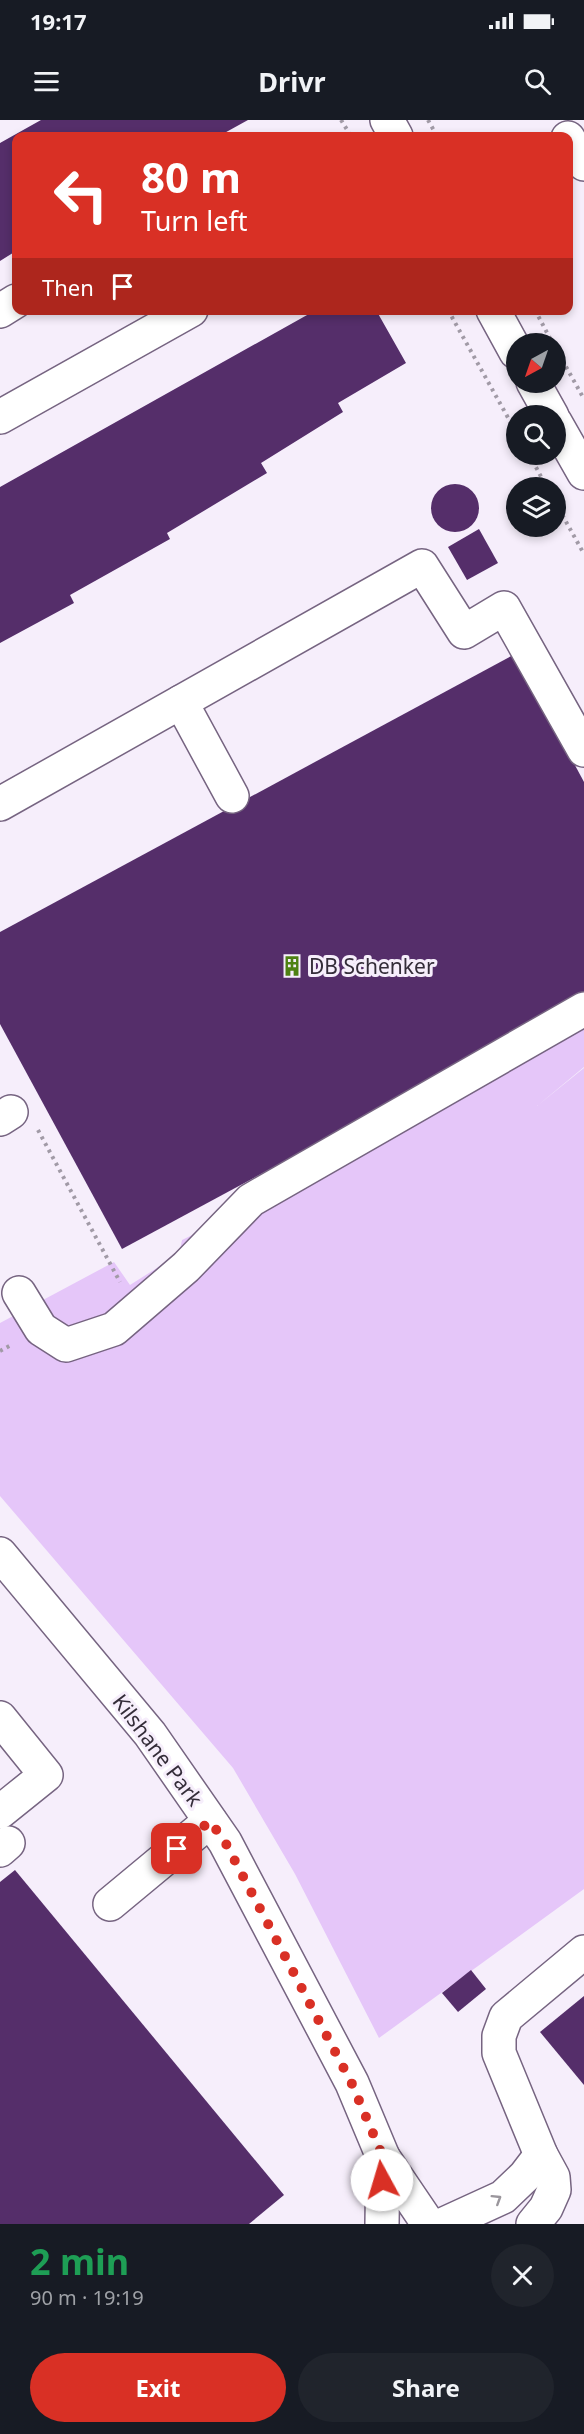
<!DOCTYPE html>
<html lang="en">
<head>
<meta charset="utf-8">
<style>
	body { margin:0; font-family:"Noto Sans",sans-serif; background:#20242c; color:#f1f3f6; height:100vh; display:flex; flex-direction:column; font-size:22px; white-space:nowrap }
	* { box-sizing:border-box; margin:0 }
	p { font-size:20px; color:#9ea1a6 }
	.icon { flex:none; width:33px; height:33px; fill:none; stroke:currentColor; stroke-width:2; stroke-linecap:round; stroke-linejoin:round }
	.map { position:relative; height:2104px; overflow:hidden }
	.side { display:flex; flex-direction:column; background:#171b24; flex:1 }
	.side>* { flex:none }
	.top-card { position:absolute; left:12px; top:12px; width:561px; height:183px; border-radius:12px; box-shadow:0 3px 9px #0003; background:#d93025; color:#fff; overflow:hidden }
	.needle { width:39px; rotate:220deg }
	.controls { position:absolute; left:506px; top:213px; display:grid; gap:12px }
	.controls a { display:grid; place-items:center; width:60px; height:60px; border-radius:50%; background:#171b24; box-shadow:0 3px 9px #0003; font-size:30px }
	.pin { position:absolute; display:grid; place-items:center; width:51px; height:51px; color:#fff; margin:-26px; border-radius:12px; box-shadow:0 3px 9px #0006 }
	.me { position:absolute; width:66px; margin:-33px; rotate:354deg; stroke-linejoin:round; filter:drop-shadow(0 0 4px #0008) }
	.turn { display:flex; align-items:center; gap:21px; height:126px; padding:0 30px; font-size:27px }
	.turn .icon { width:78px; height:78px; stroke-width:2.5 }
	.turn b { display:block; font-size:42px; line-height:51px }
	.then { display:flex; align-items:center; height:57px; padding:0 30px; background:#0003; gap:12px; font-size:22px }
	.round { display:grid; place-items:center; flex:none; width:63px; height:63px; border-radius:32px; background:#20242c }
	.summary { display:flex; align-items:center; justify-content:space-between; height:102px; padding:0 30px }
	h1 { font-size:36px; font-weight:700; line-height:45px; color:#1e9e55 }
	.action { display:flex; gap:12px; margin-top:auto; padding:12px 30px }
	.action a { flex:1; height:69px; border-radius:36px; background:#d93025; color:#fff; font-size:24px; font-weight:700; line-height:69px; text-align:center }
	.action a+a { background:#20242c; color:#f1f3f6 }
	.status { display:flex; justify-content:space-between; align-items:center; height:42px; padding:0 30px; background:#171b24; direction:ltr }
	.status svg { height:16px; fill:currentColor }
	header { display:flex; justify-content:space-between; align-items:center; height:78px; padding:0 30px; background:#171b24; font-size:27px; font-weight:700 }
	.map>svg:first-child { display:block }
</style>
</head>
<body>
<div class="status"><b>19:17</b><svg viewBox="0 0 49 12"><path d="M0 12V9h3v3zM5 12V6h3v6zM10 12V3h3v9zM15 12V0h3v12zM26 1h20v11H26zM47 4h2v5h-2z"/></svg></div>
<header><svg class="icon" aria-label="menu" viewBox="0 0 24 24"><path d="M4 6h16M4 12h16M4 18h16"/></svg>Drivr<svg class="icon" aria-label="search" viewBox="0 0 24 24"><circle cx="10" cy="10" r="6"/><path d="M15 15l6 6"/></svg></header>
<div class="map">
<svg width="584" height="2104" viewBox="0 0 584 2104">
	<rect width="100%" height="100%" fill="#f6eefb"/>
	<polygon fill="#e5c6f9" points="584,900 584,947 537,986 584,948 584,1769 379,1918 295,1754 233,1648 0,1376 0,1203 114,1142 130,1165 179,1134 182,1120 298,1063"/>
	<g fill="#552e6a">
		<polygon points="41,0 248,0 219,16 16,16 16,131 0,141 0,23"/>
		<polygon points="316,190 376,190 406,243 338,283 343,292 261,343 267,353 167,413 170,419 70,475 74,483 0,523 0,367"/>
		<circle cx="455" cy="388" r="24"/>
		<polygon points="479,409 498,443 467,460 448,427"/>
		<polygon points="515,534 584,662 584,880 122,1129 0,904 0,812"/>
		<polygon points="15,1750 284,2075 249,2104 0,2104 0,1762"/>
		<polygon points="471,1850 486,1869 458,1892 442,1873"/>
		<polygon points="584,1876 584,1965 540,1912"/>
	</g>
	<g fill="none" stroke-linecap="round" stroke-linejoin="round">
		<g stroke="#766481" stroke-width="36">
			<g id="minor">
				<polyline points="387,0 396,16"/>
				<polyline points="568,18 584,44"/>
				<polyline points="493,190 516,232"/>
				<polyline points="0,191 16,181"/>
				<polyline points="533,262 552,296"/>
				<polyline points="0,297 191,190"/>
				<polyline points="555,302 584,353"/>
				<polyline points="181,582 232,676"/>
				<polyline points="0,684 422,446 464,512 504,488 584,630"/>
				<polyline points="0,999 11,992"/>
				<polyline points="19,1173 41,1209 66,1225 114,1209 186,1147 251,1080 584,889"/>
				<polyline points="0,1434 150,1614 225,1722 352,1963 383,2037"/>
				<polyline points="0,1598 46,1655 0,1692"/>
				<polyline points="0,1730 8,1723"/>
				<polyline points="110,1784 210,1701"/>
				<polyline points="382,2104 383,2037 427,2102"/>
				<polyline points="444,2104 503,2077 525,2056 541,2035"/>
				<polyline points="533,2104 546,2088 554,2070 553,2057 541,2035 499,1933 499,1916 506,1897 584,1832"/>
			</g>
		</g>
		<g stroke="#a19aa6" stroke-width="4" stroke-dasharray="3 4.5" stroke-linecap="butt">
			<polyline points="341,0 351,16"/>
			<polyline points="428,0 437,16"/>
			<polyline points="448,190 516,312"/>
			<polyline points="535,190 553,224"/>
			<polyline points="555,227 584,279"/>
			<polyline points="529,334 547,368"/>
			<polyline points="555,382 584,434"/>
			<polyline points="38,1010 120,1162"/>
			<polyline points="0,1231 13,1224"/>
		</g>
		<use href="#minor" stroke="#fff" stroke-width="33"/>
	</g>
	<defs><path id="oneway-chevron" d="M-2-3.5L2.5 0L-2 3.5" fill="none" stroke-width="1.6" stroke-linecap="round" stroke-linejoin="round" transform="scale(1.5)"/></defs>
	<use stroke="#9a969c" href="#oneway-chevron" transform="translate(497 2079) rotate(-32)"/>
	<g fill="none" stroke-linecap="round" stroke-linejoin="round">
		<polyline stroke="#d93025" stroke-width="10" stroke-dasharray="0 18" points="177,1729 210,1701 225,1722 352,1964 383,2037 382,2060"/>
	</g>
	<defs>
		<g id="building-bare" transform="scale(1.62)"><path d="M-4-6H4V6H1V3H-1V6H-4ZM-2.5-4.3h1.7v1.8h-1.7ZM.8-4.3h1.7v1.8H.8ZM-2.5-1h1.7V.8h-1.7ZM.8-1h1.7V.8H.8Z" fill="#4e8113" stroke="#f6eefb" stroke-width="2.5" paint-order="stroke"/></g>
	</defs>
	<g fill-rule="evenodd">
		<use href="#building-bare" x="292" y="846"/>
	</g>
	<g text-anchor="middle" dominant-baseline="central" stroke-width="6" stroke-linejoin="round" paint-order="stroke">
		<g font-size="21" fill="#342d39" stroke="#f6eefb" text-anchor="start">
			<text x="309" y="846">DB Schenker</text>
		</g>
		<g font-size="21" fill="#342d39" stroke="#f6eefb">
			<text transform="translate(158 1630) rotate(53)">Kilshane Park</text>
		</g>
	</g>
</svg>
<div class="controls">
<a><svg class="needle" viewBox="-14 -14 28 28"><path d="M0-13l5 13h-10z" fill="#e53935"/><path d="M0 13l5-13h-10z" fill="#9ea1a6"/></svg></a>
<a><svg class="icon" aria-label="search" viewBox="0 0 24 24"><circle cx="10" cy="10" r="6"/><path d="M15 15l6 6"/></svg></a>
<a><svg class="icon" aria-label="layers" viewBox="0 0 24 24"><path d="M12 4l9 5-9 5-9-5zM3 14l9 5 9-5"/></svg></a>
</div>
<div class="pin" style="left:177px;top:1729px;background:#d93025"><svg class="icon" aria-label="arrive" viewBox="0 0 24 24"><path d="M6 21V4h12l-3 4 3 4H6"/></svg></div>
<svg class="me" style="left:382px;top:2060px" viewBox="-20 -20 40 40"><circle r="19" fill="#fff"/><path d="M0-13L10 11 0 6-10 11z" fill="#d93025"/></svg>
<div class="top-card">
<div class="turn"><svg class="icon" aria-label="left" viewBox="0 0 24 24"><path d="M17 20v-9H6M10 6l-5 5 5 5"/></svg><div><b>80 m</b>Turn left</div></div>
<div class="then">Then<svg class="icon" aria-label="arrive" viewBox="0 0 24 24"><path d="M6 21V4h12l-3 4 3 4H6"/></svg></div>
</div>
</div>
<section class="side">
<div class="summary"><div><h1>2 min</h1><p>90 m · 19:19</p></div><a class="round"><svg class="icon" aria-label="close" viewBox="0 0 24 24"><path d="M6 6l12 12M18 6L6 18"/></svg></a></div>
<div class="action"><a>Exit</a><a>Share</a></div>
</section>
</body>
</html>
